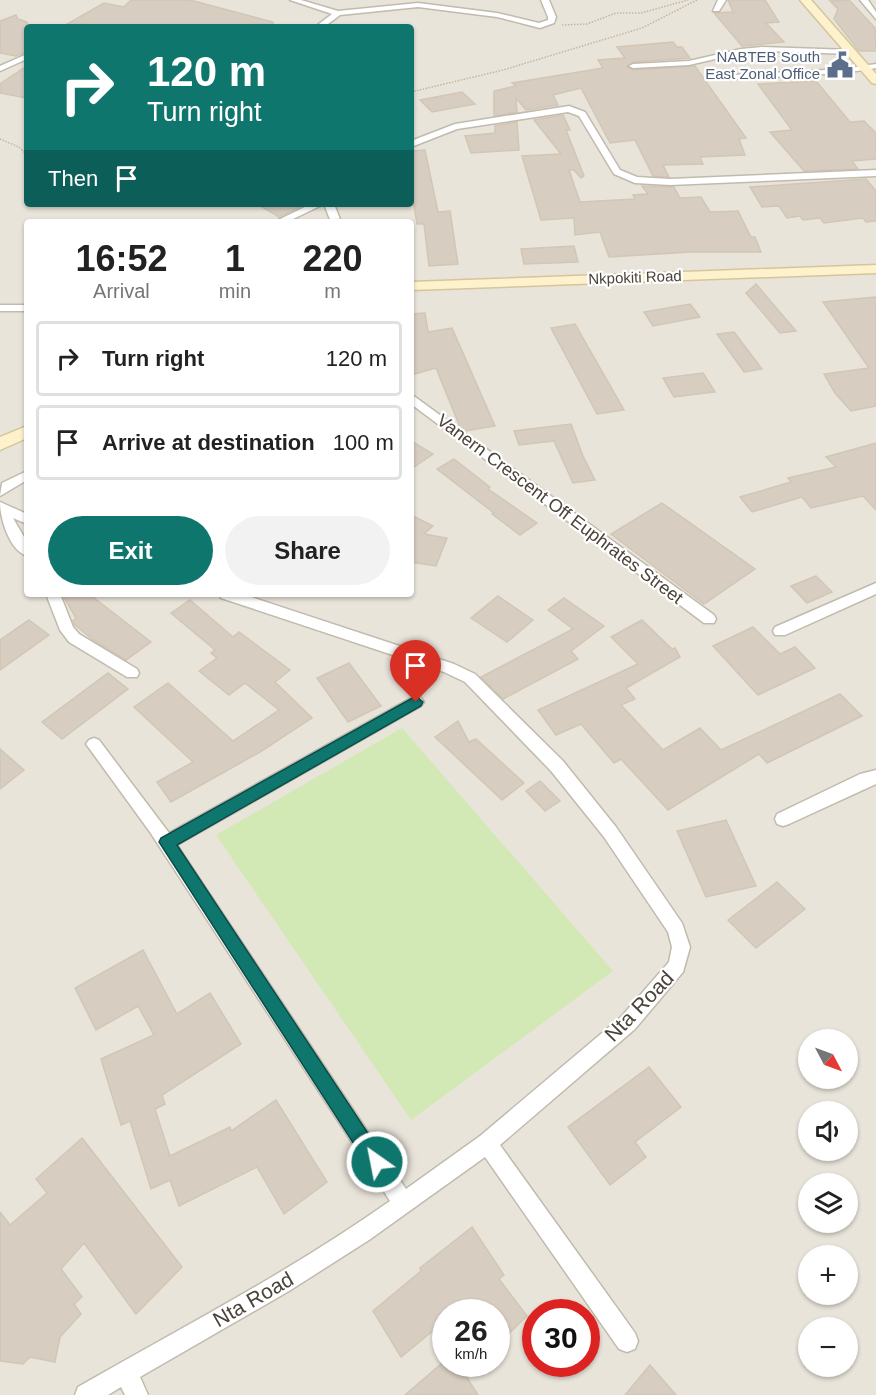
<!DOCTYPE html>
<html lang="en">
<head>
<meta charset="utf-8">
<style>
	body { margin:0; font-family:Arial,sans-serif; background:#f2f2f2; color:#222; height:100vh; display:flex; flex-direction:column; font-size:22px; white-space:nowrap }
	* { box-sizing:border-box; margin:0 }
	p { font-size:20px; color:#767676 }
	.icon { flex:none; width:33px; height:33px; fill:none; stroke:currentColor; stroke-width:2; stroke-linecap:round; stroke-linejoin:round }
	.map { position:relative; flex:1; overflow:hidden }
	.details { position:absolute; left:24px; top:219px; width:390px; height:378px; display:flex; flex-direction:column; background:#fff; border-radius:6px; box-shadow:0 2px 4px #0004 }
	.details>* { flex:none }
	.guide { position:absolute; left:24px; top:24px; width:390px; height:183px; border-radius:6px; box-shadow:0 2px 4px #0004; background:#0f766e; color:#fff; overflow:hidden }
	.needle { width:39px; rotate:131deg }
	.tools { position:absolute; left:798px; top:1029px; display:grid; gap:12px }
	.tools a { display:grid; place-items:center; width:60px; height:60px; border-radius:50%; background:#fff; box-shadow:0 2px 4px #0004; font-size:30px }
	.speed { position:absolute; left:432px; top:1299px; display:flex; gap:12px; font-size:30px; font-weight:700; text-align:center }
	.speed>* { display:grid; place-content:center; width:78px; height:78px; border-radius:50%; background:#fff; box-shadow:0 2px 4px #0004; line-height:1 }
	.speed small { font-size:15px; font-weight:400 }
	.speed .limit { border:9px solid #d22; background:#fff; color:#111 }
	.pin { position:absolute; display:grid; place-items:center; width:51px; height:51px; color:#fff; margin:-62px -26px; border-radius:50% 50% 50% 0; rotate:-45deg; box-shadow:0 0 6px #0007 }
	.pin .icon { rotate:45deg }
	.me { position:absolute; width:66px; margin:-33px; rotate:327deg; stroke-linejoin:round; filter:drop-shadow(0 0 4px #0008) }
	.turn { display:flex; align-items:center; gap:21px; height:126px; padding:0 24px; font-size:27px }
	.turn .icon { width:78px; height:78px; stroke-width:2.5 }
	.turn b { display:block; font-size:42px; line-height:51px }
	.then { display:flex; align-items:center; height:57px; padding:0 24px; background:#0003; gap:12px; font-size:22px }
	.eta { display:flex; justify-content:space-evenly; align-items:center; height:102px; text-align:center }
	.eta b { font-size:36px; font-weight:800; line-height:42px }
	.primary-button { display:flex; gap:12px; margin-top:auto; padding:12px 24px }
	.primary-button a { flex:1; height:69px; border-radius:36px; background:#0f766e; color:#fff; font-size:24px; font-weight:800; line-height:69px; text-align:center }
	.primary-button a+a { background:#f2f2f2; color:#222 }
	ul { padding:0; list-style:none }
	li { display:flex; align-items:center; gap:18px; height:75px; margin:0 12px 9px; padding:0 12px; border:3px solid #e0e0e0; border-radius:6px }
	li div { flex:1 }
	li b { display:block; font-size:22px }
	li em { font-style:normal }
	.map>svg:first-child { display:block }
</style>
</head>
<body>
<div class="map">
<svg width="876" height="1395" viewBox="0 0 876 1395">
	<rect width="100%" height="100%" fill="#f5f2eb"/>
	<path fill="#e9e4da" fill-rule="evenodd" d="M0,0H876V1395H0ZM27,27H411V204H27ZM27,222H411V594H27ZM808,1040H848V1078H808ZM808,1112H848V1150H808ZM808,1184H848V1222H808ZM808,1256H848V1294H808ZM446,1312H496V1364H446ZM536,1312H586V1364H536ZM808,1328H848V1366H808Z"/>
	<polygon fill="#d2e8b5" points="402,728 613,971 411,1120 216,835"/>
	<g fill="#d7cec1" stroke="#d2c6b4" stroke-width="1.5">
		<polygon points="131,0 190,0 273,22 272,27 62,27 104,3 124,7"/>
		<polygon points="728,0 765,0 779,22 766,23 784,42 742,46 714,13 733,12"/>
		<polygon points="849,0 875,28 876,51 859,51 834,19 838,9 830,1"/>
		<polygon points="16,15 18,19 27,22 27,52 16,56 0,53 0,21"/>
		<polygon points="673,42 677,47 682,47 690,58 633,62 627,67 633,70 695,66 746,138 739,139 745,155 700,157 703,164 663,165 669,177 653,176 635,140 610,143 581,88 553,95 558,105 526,110 516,98 517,112 494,116 494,91 516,86 512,83 603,68 598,60 625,58 617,47"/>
		<polygon points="27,66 27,98 0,93 0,84"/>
		<polygon points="816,81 850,122 864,121 876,133 876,159 852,161 858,169 804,171 770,132 792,130 758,84"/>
		<polygon points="462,92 475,104 432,112 420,100"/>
		<polygon points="563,115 570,130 566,130 584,176 581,178 574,170 569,170 580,202 635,199 633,195 648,194 642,186 674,187 680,198 701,197 710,212 738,211 751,237 755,237 761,252 691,252 609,257 600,232 575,235 574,218 541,220 522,156 561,154 534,120"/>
		<polygon points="517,122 519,150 471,153 465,136 495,133 495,126"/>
		<polygon points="425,150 438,212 450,211 458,264 429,266 424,224 417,224 411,188 411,151"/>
		<polygon points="866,179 876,191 876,221 866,222 863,218 824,223 820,218 803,220 800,216 787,218 779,206 762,207 750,187"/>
		<polygon points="257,204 298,204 302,206 279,217"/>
		<polygon points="574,246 578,262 524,264 521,249"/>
		<polygon points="756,284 796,331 780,333 746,293"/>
		<polygon points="876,297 876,406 851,411 835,393 824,374 869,368 823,302"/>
		<polygon points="690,304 700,317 653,326 644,312"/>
		<polygon points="425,313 428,332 452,328 495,426 465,431 460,427 436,368 411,375 411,314"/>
		<polygon points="575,324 624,410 597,414 551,328"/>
		<polygon points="734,332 762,369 744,372 717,334"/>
		<polygon points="703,373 715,392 674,397 663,378"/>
		<polygon points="571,424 583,456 595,480 573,483 554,441 519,445 514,431"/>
		<polygon points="411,441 433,454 411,469"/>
		<polygon points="876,443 876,510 863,496 811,508 802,497 752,512 740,497 791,482 788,478 836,467 826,457"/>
		<polygon points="454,459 490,487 488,489 537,523 520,535 492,514 494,513 437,469"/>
		<polygon points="662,503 755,569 704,604 611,534"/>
		<polygon points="411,515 433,526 424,534 447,538 436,566 411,562"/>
		<polygon points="816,576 832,592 807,603 791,586"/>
		<polygon points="62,594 89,594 151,642 126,660 93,640 75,625 73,621 76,618"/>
		<polygon points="498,596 533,620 507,642 471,618"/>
		<polygon points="564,598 604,626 571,651 578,659 503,699 481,677 573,629 548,610"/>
		<polygon points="190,600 233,637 239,632 290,670 275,682 312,718 260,752 171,802 157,782 193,762 134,707 168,683 233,741 279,710 245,683 229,695 199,671 217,658 211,653 215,650 171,613"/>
		<polygon points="29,620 49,635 0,670 0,640"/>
		<polygon points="642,620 672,649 675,648 680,657 626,688 635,699 621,705 663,750 700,728 721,750 840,694 862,716 767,763 759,754 668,810 621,759 614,763 581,724 556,735 538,710 638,664 611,637"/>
		<polygon points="753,627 780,654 795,647 815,668 758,695 713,646"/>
		<polygon points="349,663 381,706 348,722 317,678"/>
		<polygon points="108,673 128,689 62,739 42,722"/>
		<polygon points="458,721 469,742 476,739 524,783 502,800 435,737"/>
		<polygon points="0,749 24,770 0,789"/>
		<polygon points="540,781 560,801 545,811 526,791"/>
		<polygon points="726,820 756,886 706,897 677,831"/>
		<polygon points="777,882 805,909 756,948 728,920"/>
		<polygon points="143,950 177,1014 210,993 241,1044 162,1095 165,1104 155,1109 170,1156 230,1127 231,1131 276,1100 327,1182 284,1214 257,1167 179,1206 170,1180 151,1189 130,1121 121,1125 101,1059 154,1035 138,1006 96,1030 75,988"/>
		<polygon points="649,1067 681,1107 635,1142 646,1157 610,1185 568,1127"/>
		<polygon points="82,1138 182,1267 136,1314 84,1243 61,1269 82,1297 74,1304 81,1314 60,1337 55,1362 30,1357 23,1364 0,1361 0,1212 10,1225 47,1193 36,1179"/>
		<polygon points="472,1227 504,1275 499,1279 527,1316 496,1346 496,1312 446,1312 446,1320 401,1357 373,1311 421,1271 420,1268"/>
		<polygon points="441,1364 479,1364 466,1376 478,1395 405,1395"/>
		<polygon points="650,1365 676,1395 625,1395"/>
	</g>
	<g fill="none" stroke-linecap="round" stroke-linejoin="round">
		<g stroke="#c1baae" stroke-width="3">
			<g id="street">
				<polygon points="290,0 301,0 338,11 418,3 497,13 539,23 548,20 548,17 541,0 549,0 556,17 554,23 540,28 497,17 418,7 340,15 324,27 315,27 332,14"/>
				<polygon points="718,0 726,0 719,11 713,11"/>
				<polygon points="860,0 868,0 876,12 876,19"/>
				<polygon points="762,47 851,50 855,52 851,54 762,51 741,53 689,65 633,68 629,66 633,64 689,61 741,49"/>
				<polygon points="27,54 27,59 0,71 0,66"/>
				<polygon points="876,64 876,68 843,73 732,79 728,77 732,75 843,69"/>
				<polygon points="569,106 585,112 620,170 637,177 670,179 876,170 876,176 670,185 635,183 614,174 579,116 568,112 457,129 411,147 411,141 455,124"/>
				<polygon points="311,204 324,204 287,222 274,222"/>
				<polygon points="324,204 334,204 341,222 331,222"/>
				<rect x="0" y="305" width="27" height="6"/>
				<polygon points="411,394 714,615 716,619 714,623 704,623 411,404"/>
				<polygon points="27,471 27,480 0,496 2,483"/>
				<path d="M0,502L27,514V524L13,518L27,542V556C9,550 0,518 0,502Z"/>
				<polygon points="876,583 876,594 785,635 775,635 773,631 775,627"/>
				<polygon points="46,594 60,594 73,627 79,634 137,669 139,673 137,677 127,677 69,642 60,630"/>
				<path d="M219,594H242L454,664L475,674L563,761L616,827L682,923L690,947L683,972L635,1029L500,1145L635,1333L638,1341L635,1349L627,1352L619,1349L485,1157L369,1240L289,1291L140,1377L148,1395H125L121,1387L108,1395H75L78,1387C183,1327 291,1271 390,1201L150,832L89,748L86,744L89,740L94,738L99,740L169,833L411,698H421L424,702L421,706L177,845L406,1189L480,1136L621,1017L669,962L672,947L668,932L604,837L551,771L465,682L444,672L221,598Z"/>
				<polygon points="876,770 876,784 789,824 783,826 777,824 775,819 777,814 860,774"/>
			</g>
		</g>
		<g stroke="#d4c59c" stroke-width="3">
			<g id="secondary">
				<polygon points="800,0 811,0 876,74 876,84 872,83"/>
				<polygon points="876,265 876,273 411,290 411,282"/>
				<polygon points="27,426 27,438 0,450 0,437"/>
			</g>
		</g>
		<g stroke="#c3b69f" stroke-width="1.5" stroke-dasharray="1.5 1.5" stroke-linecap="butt">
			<polyline points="562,25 587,24 616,13 641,13 688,0"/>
			<polyline points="411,92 503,70 642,28 697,0"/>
			<polyline points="0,139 19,147 27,155"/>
		</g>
		<use href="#street" fill="#fff" fill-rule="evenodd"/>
		<use href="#secondary" fill="#fef2cd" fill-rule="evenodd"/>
	</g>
	<polygon fill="#0f766e" stroke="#0a4d48" stroke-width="1.5" points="416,696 423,702 421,706 177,845 383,1156 386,1162 383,1169 377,1172 370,1169 159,842 161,838"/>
	<defs>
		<g id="civic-bare" transform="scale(2.07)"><path d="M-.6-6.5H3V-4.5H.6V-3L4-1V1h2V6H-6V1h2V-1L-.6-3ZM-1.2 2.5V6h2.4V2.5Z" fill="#5c6f8a" stroke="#fff" stroke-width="2.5" paint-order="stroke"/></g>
	</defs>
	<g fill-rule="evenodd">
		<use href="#civic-bare" x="840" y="65"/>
	</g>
	<g text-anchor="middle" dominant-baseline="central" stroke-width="4.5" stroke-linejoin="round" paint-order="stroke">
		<g font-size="15" fill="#4e5e75" stroke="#fff" text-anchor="end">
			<text x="820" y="56">NABTEB South<tspan x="820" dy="17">East Zonal Office</tspan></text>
		</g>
		<g font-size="15" fill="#4a4339" stroke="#fff">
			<text transform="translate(635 277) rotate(-2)">Nkpokiti Road</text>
		</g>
		<g font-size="18" fill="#4a4339" stroke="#fff">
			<text transform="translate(560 509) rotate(37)">Vanern Crescent Off Euphrates Street</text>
		</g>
		<g font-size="21" fill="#4a4339" stroke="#fff">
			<text transform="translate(639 1006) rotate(-46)">Nta Road</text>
			<text transform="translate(253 1299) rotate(-30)">Nta Road</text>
		</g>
	</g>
</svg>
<div class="tools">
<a><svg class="needle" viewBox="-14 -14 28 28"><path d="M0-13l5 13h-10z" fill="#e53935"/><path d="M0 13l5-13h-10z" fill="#767676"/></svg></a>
<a><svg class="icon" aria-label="sound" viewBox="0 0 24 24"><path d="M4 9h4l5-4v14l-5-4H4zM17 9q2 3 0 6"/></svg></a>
<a><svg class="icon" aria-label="layers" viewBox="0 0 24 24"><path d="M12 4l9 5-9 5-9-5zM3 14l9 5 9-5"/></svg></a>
<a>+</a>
<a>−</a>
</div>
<div class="speed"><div>26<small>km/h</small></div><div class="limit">30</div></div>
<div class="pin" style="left:416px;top:702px;background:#d93025"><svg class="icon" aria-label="arrive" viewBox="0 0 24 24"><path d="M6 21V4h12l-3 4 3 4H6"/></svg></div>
<svg class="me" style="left:377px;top:1162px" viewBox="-20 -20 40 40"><circle r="17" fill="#0f766e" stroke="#fff" stroke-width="3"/><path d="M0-11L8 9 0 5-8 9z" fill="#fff"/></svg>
<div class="guide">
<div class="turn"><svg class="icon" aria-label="right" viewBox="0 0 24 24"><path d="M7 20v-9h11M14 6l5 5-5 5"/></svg><div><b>120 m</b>Turn right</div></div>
<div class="then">Then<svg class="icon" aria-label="arrive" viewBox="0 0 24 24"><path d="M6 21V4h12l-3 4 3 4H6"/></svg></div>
</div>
<section class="details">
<div class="eta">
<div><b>16:52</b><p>Arrival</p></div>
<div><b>1</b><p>min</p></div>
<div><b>220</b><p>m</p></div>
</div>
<ul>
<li><svg class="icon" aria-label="right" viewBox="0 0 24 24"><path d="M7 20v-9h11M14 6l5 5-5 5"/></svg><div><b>Turn right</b></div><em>120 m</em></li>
<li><svg class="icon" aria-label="arrive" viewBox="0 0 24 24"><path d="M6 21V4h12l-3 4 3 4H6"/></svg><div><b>Arrive at destination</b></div><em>100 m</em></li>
</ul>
<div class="primary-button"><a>Exit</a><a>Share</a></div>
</section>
</div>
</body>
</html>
